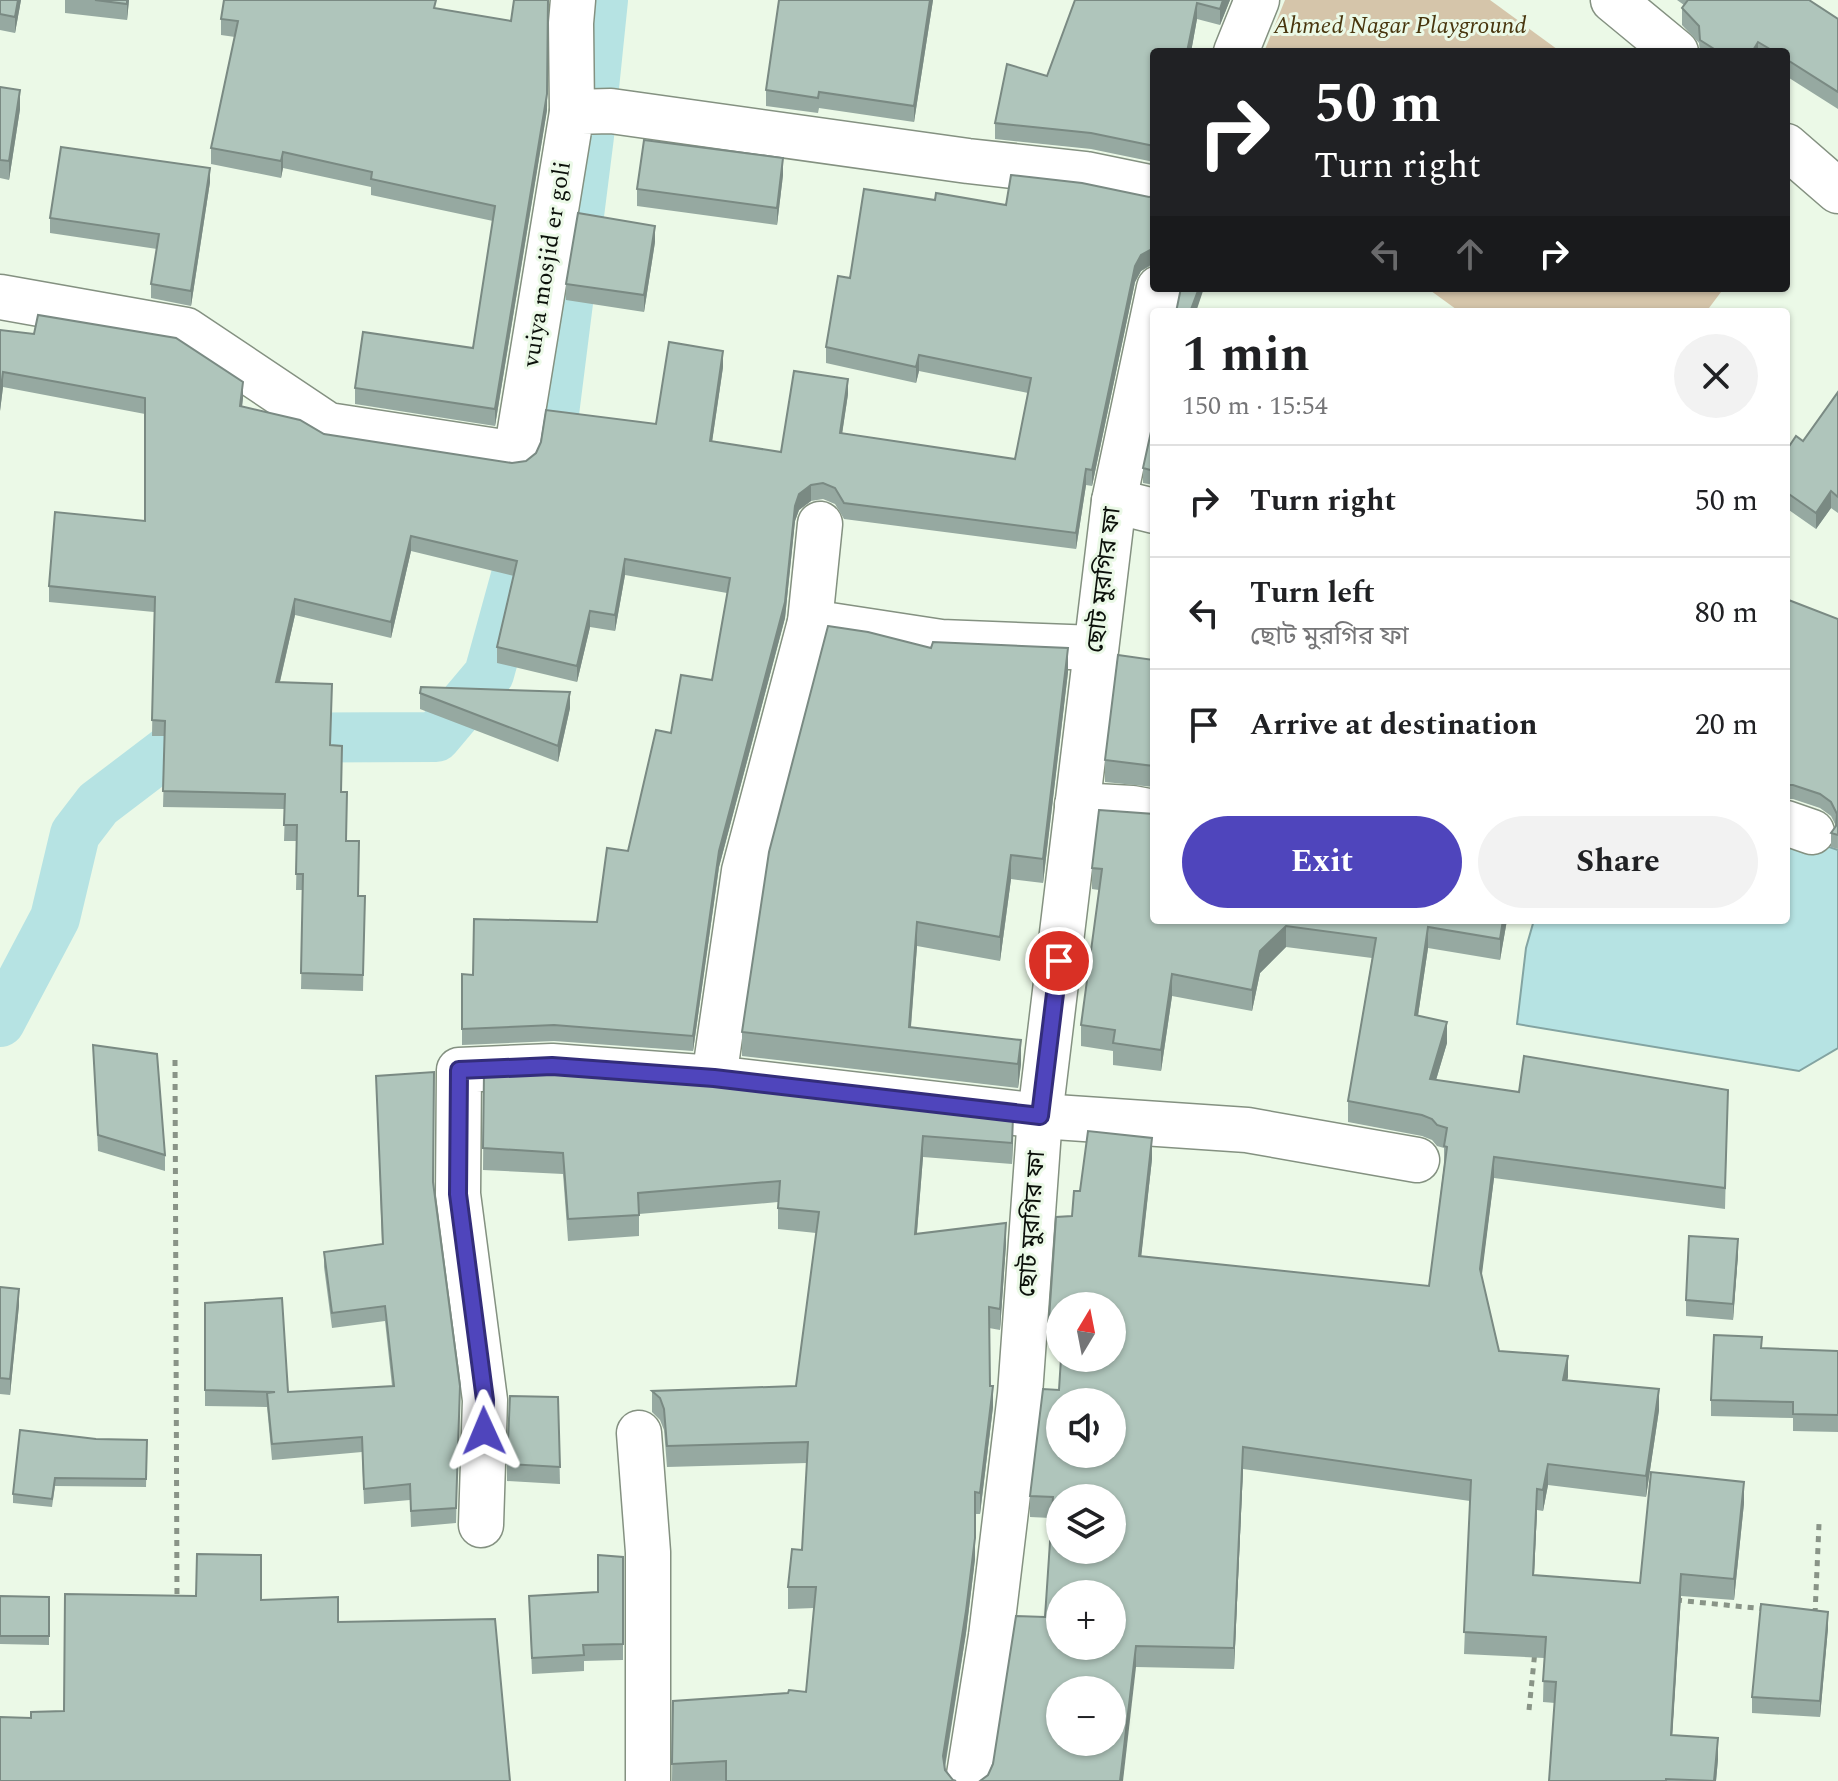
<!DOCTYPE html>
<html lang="en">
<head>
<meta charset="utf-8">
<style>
	body { margin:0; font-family:Spectral,"Noto Sans Bengali",serif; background:#f2f2f2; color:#202124; height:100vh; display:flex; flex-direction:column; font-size:30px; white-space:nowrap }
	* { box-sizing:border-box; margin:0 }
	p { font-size:26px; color:#757577 }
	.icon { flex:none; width:44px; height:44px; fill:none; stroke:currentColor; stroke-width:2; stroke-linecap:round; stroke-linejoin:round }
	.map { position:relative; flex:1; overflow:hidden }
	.panel { position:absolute; left:1150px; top:308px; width:640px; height:616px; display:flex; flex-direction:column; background:#fff; border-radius:8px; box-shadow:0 2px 6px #0004 }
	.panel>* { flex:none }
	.top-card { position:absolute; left:1150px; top:48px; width:640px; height:244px; border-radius:8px; box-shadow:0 2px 6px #0004; background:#202124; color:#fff; overflow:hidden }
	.needle { width:52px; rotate:10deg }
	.tools { position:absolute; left:1046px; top:1292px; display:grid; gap:16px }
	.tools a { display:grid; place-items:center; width:80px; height:80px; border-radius:50%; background:#fff; box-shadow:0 2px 6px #0004; font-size:40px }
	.pin { position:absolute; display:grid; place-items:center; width:68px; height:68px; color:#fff; margin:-34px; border:4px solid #fff; border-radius:50%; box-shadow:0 2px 8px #0007 }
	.me { position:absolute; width:88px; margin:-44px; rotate:359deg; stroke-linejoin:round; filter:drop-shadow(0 0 6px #0008) }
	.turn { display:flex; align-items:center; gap:28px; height:168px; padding:0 32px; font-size:36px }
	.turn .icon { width:104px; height:104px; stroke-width:2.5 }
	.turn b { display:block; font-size:56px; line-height:68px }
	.lanes { display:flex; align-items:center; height:76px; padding:0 32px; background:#0003; justify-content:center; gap:40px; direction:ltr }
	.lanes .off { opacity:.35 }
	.round { display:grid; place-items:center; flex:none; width:84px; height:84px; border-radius:42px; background:#f2f2f2 }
	.headline { display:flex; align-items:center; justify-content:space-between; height:136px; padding:0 32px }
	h1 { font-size:48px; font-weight:700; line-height:60px }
	.action { display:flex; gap:16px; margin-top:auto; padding:16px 32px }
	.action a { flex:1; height:92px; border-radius:48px; background:#4f45bc; color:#fff; font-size:32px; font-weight:700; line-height:92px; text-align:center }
	.action a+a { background:#f2f2f2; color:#202124 }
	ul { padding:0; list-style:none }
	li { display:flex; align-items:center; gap:24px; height:112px; padding:0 32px; border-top:2px solid #e0e0e0 }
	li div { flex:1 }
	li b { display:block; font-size:30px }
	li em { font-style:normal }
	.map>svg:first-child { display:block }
</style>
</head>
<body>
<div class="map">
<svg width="1838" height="1781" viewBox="0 0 1838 1781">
	<rect width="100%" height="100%" fill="#ebf9e7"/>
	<g fill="#d5c5aa">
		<polygon points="1285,0 1490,0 1561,52 1264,52"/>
		<polygon points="1427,288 1724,288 1706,312 1460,312"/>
	</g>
	<polygon fill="#b6e3e3" stroke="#83a4a2" stroke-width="2" points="1786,832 1838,850 1838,1048 1799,1071 1517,1024 1526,948 1534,920 1786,920"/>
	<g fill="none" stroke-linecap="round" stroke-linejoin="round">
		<g stroke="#b6e3e3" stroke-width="50">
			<polyline points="544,476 548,461 589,136 603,0"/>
			<polyline points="0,1022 55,918 75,834 98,804 185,738 436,737 489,674 519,565"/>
		</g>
		<g stroke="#849181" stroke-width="47">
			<g id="street">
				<polyline points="1613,0 1676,52"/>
				<polyline points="1236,52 1257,0"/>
				<polyline points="572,112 571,23 573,0"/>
				<polyline points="1786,146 1838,191"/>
				<polyline points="0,297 186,330 328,425 516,454 572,112 611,111 968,161 1086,174 1154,188"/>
				<polyline points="1114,501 1154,511"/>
				<polyline points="810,622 941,642 1096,648"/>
				<polyline points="1077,805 1132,808 1154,812"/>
				<polyline points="1786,823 1812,832"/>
				<polyline points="714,1078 744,871 810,622 820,524"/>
				<polyline points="639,1433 648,1552 648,1781"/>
				<polyline points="481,1525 485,1400 458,1194 459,1070 552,1066 714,1078 1040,1116 1247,1130 1417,1160"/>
				<polyline points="968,1781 991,1636 1020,1394 1040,1116 1114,501 1159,288"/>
			</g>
		</g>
		<g stroke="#899487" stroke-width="5" stroke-dasharray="6 6" stroke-linecap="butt">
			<polyline points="175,1060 177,1601"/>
			<polyline points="1676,1600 1765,1609"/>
			<polyline points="1815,1614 1819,1524"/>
			<polyline points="1529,1710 1535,1651"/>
		</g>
		<use href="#street" stroke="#fff" stroke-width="44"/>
	</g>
	<g fill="#96a9a1">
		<polygon points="0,0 21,0 15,33 0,30"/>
		<polygon points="65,0 129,0 127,20 65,13"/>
		<polygon points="548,0 547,110 495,426 355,404 355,388 473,348 493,221 371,195 371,187 283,168 281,178 211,164 211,148 235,37 221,35 221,19 436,8 511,21"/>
		<polygon points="779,0 933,0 914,122 819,108 818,113 766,106 766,90"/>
		<polygon points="1075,0 1230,0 1220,25 1197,19 1191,52 1154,52 1154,162 1091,149 995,139 995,123 1047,76"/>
		<polygon points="1677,0 1809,0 1838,19 1838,109 1786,76 1786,52 1700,52 1699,43 1682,25 1682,8 1684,5"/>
		<polygon points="0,87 20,109 9,180 0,178"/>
		<polygon points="783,175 777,225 637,206 637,189"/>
		<polygon points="210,182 191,306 151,298 151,284 157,249 50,233 50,218"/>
		<polygon points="1154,196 1154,264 1141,271 1135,282 1092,486 1086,485 1076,549 844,519 835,504 823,499 811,501 799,510 795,521 785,618 719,867 693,1051 554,1041 462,1045 462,974 473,975 597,922 628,851 671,733 712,680 727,593 625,575 615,631 590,627 577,682 497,663 497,647 514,576 411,551 391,638 295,615 280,682 330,745 341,792 347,841 358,896 365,896 363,991 301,989 303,890 296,890 297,841 284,841 285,809 163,807 165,736 152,736 154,612 49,602 49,586 145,521 145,414 3,387 0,411 0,330 243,398 242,407 324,434 512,463 526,461 656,424 723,367 712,441 781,452 848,394 842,433 1015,459 1028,393 919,371 916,383 826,363 826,347 850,278 935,200 1006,205"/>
		<polygon points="655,242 644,312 566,300 566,284"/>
		<polygon points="1838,392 1838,513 1831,508 1816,529 1786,508 1786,451 1803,441"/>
		<polygon points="1154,418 1154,485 1143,483 1143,468"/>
		<polygon points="1786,599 1838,619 1838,849 1831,847 1831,833 1836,826 1831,816 1820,808 1793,799 1786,799"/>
		<polygon points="931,648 1068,672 1043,883 1011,879 1000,961 917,946 911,1027 1021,1064 1018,1088 742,1056 742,1032"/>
		<polygon points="1154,660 1154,787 1105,782 1105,760"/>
		<polygon points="420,693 570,708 558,762 420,709"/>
		<polygon points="1092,868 1507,920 1500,960 1428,948 1418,1015 1447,1043 1436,1080 1519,1092 1728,1090 1725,1209 1494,1178 1481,1277 1499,1351 1568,1377 1567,1380 1659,1410 1646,1497 1548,1485 1543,1511 1537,1510 1534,1575 1640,1583 1744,1503 1734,1600 1681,1596 1672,1735 1718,1759 1716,1781 1549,1781 1555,1703 1543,1702 1544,1658 1464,1654 1470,1501 1243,1469 1234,1669 1136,1667 988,1775 1045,1617 1051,1518 1030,1517 1030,1496 1059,1390 1112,1358 1060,1306 1060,1342 1049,1340 1049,1319 1072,1216 1080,1191 1152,1159 1141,1256 1429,1286 1444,1165 1444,1148 1437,1146 1432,1140 1422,1136 1348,1122 1348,1101 1372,958 1286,947 1260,973 1252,1011 1172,996 1161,1071 1113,1065 1113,1051 1081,1046 1081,1025 1099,890 1092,889"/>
		<polygon points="93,1045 165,1155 165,1171 98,1151"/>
		<polygon points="484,1073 1013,1138 1012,1164 923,1157 917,1233 1006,1244 1000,1330 989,1328 990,1386 993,1407 980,1514 975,1514 975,1559 966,1633 945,1768 953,1780 956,1781 672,1781 673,1701 806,1692 814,1608 788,1609 788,1587 802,1550 807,1463 667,1467 664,1430 660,1420 652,1412 652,1391 796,1386 816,1233 778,1229 778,1202 639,1214 639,1236 568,1241 563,1174 483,1170"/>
		<polygon points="376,1076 433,1182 460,1386 456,1523 411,1527 410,1500 364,1504 362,1452 272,1460 267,1407 205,1406 205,1303 288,1392 392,1386 385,1321 332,1328 324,1267 324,1252 382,1244"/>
		<polygon points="1738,1255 1733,1320 1686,1316 1686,1300"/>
		<polygon points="0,1287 19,1305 10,1395 0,1394"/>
		<polygon points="1762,1348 1838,1351 1838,1432 1793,1431 1793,1418 1711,1416 1711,1400"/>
		<polygon points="558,1397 560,1484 507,1481 507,1464"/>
		<polygon points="96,1439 147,1440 146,1487 55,1486 52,1507 13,1503 13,1494"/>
		<polygon points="623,1557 623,1660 584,1661 584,1671 532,1674 529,1596 598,1593"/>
		<polygon points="0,1596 49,1597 49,1645 0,1644"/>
		<polygon points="1828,1628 1820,1717 1752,1713 1752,1697"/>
	</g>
	<g fill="#7a8a83">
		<polygon points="18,0 21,0 15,33 15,17"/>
		<polygon points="127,0 129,0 127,20"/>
		<polygon points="548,0 547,110 495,426 495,409"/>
		<polygon points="930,0 933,0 914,122 914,106"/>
		<polygon points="1223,0 1230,0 1220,25 1220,9"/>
		<polygon points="1197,3 1197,19 1191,52 1187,52"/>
		<polygon points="1758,42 1758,52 1752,52"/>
		<polygon points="20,90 20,109 9,180 9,161"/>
		<polygon points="283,152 283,168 281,178 281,161"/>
		<polygon points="783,158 783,175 777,225 777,208"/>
		<polygon points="210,168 210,182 191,306 191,291"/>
		<polygon points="655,226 655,242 644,312 644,295"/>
		<polygon points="1152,248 1152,264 1141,271 1135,282 1092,486 1092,470 1135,266 1141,255"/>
		<polygon points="1199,288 1204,288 1196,312 1190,312"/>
		<polygon points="723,351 723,367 710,456 710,441"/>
		<polygon points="919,355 919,371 916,383 916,367"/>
		<polygon points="3,372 3,387 0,411 0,396"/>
		<polygon points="848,379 848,394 840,448 840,433"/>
		<polygon points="243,382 243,398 240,422 240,406"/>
		<polygon points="1086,469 1086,485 1076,549 1076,533"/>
		<polygon points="811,485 811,501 799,510 795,521 785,618 719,867 693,1051 693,1036 719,851 795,506 799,494"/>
		<polygon points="1831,491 1831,508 1816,529 1816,513"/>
		<polygon points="411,536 411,551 391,638 391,622"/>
		<polygon points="625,559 625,575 615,631 615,615"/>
		<polygon points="295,599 295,615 276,698 276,682"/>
		<polygon points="590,611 590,627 577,682 577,666"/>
		<polygon points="1068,648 1068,672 1043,883 1043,859"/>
		<polygon points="570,692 570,708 558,762 558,746"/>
		<polygon points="1011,855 1011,879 1000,961 1000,937"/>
		<polygon points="1503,920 1507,920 1500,960 1500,939"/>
		<polygon points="917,922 917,946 909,1050 909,1027"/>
		<polygon points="1286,926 1286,947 1260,973 1252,1011 1252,990 1260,951"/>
		<polygon points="1428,927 1428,948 1415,1036 1415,1015"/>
		<polygon points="1172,974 1172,996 1161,1071 1161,1050"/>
		<polygon points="1447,1022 1447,1043 1430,1100 1430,1079"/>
		<polygon points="1021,1040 1021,1064 1018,1088 1018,1064"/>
		<polygon points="1013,1117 1013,1138 1012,1164 1012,1143"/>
		<polygon points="923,1136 923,1157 915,1255 915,1234"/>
		<polygon points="1152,1138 1152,1159 1139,1277 1139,1256"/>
		<polygon points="1494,1157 1494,1178 1480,1290 1480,1269"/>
		<polygon points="1006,1223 1006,1244 1000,1330 1000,1309"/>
		<polygon points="1738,1239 1738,1255 1733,1320 1733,1304"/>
		<polygon points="19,1289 19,1305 10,1395 10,1379"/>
		<polygon points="1568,1356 1568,1377 1563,1401 1563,1380"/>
		<polygon points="993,1386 993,1407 980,1514 980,1493"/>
		<polygon points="1659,1389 1659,1410 1646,1497 1646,1476"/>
		<polygon points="1243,1447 1243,1469 1234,1669 1234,1648"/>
		<polygon points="1548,1464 1548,1485 1543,1511 1543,1490"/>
		<polygon points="1744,1482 1744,1503 1734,1600 1734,1579"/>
		<polygon points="1537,1489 1537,1510 1533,1596 1533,1575"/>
		<polygon points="975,1492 975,1559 966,1633 943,1777 943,1756"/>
		<polygon points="1681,1574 1681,1596 1671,1756 1671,1735"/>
		<polygon points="1828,1612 1828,1628 1820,1717 1820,1701"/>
		<polygon points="1136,1646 1136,1667 1123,1781 1120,1781"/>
		<polygon points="1718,1738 1718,1759 1716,1781 1714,1781"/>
	</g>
	<g fill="#afc5bb" stroke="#7a8a83" stroke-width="2" fill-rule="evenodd">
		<polygon points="0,0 18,0 15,17 0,14"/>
		<polygon points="95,0 127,0 127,4"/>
		<polygon points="224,0 436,0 434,8 511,21 514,0 548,0 547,94 495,409 355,388 363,332 473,348 495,206 371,179 372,172 283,152 281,161 211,148 238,21 221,19"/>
		<polygon points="779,0 930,0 914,106 819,92 818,98 766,90"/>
		<polygon points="1075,0 1223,0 1220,9 1197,3 1187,52 1154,52 1154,146 1091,133 995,123 1007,64 1047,76"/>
		<polygon points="1688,0 1809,0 1838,19 1838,92 1786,59 1786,52 1775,52 1758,42 1752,52 1719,52 1700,40 1699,26 1682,8"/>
		<polygon points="0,87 20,90 9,161 0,160"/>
		<polygon points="644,140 783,158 777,208 637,189"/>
		<polygon points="61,147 210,168 191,291 151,284 159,234 50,218"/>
		<polygon points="1011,175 1082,183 1149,197 1154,196 1154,248 1141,255 1135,266 1092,470 1086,469 1076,533 844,503 835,488 823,483 811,485 799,494 795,506 785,602 719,851 693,1036 554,1025 462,1029 462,974 473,975 474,919 597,922 607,848 628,851 656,730 671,733 681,675 712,680 730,578 625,559 615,615 590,611 577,666 497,647 517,561 411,536 391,622 295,599 276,682 332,684 330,745 342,746 341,792 347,792 346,841 359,841 358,896 365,896 363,975 301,973 303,874 296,874 297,825 284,825 285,794 163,791 165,721 152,720 155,597 49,586 55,512 145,521 145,398 3,372 0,396 0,330 34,334 38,315 176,338 243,382 240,406 300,420 324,434 512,463 526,461 536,453 541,442 546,410 656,424 669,342 723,351 710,441 781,452 794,371 848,379 840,433 1015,459 1031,378 919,355 916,367 826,347 838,276 850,278 864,189 935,200 936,193 1006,205"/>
		<polygon points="578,213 655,226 644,295 566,284"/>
		<polygon points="1181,288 1199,288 1190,312 1176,312"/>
		<polygon points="1838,392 1838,497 1831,491 1816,513 1786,492 1786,451 1796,436 1803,441"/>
		<polygon points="1154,418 1154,471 1143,468"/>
		<polygon points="1786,599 1838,619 1838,835 1831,833 1836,826 1837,814 1831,802 1820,794 1793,785 1786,785"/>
		<polygon points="828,626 868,632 931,648 933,642 1068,648 1043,859 1011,855 1000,937 917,922 909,1027 1021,1040 1018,1064 742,1032 769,852"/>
		<polygon points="1118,655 1154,660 1154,766 1105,760"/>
		<polygon points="421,687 570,692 558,746 420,693"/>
		<path d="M1099,810L1154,814V920H1503L1500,939L1428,927L1415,1015L1447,1022L1430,1079L1519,1092L1524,1056L1728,1090L1725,1188L1494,1157L1480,1269L1499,1351L1568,1356L1563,1380L1659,1389L1646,1476L1548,1464L1543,1490L1537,1489L1533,1575L1640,1583L1651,1472L1744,1482L1734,1579L1681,1574L1671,1735L1718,1738L1714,1781L1666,1779V1781H1549L1556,1682L1543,1681L1546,1637L1464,1632L1471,1480L1243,1447L1234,1648L1136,1646L1120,1781H980L988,1775L993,1764L1016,1616L1045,1617L1053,1497L1030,1496L1043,1389L1059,1390L1061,1358H1112V1306H1060V1321L1049,1319L1056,1217L1072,1216L1074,1191H1080L1088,1131L1152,1138L1139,1256L1429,1286L1447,1147L1444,1146L1447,1128L1437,1125L1432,1119L1422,1115L1348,1101L1376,938L1286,926L1260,951L1252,990L1172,974L1161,1050L1113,1043L1115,1030L1081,1025L1102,869L1092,868ZM1060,1402H1112V1454H1060ZM1060,1498H1112V1550H1060ZM1060,1594H1112V1646H1060ZM1060,1690H1112V1742H1060Z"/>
		<polygon points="93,1045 157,1054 165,1155 98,1135"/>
		<polygon points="552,1070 712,1082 1013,1117 1012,1143 923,1136 915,1234 1006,1223 1000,1309 989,1307 990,1386 993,1386 980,1493 975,1492 975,1538 966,1611 943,1756 945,1770 953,1780 956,1781 726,1781 726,1761 672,1764 673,1701 788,1693 789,1690 806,1692 816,1587 788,1587 792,1549 802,1550 808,1442 667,1446 664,1409 660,1398 652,1391 796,1386 819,1212 778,1208 780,1181 638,1193 639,1215 568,1219 563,1153 483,1148 484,1073"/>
		<polygon points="434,1072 433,1182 460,1386 456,1508 411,1511 410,1484 364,1489 362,1437 272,1444 267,1393 275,1392 205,1390 205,1303 282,1298 288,1392 394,1386 385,1306 332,1313 324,1252 383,1244 376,1076"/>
		<polygon points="1689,1236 1738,1239 1733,1304 1686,1300"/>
		<polygon points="0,1287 19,1289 10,1379 0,1378"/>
		<polygon points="1714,1335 1762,1337 1761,1348 1838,1351 1838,1415 1793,1414 1793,1402 1711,1400"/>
		<polygon points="510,1396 558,1397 560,1467 507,1464"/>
		<polygon points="20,1430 96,1439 147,1440 146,1479 55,1478 52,1499 13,1494"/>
		<polygon points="197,1554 261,1555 261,1600 338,1597 338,1622 495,1619 510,1781 0,1781 0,1717 31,1718 31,1712 64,1711 65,1594 196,1596"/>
		<polygon points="598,1555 623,1557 623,1644 583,1645 584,1655 532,1658 529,1596 598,1592"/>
		<polygon points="0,1596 49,1597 49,1636 0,1636"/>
		<polygon points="1761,1604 1828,1612 1820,1701 1752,1697"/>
	</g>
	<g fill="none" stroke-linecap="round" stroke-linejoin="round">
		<g stroke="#332d7a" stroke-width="20">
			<polyline id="route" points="484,1431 485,1400 458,1194 459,1070 552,1066 714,1078 1040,1116 1059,961"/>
		</g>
		<use href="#route" stroke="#4f45bc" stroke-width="14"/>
	</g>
	<g text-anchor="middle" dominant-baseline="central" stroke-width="6" stroke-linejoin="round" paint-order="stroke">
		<g font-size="24" font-style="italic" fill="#48350d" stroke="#ebf9e7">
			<text x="1400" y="26">Ahmed Nagar Playground</text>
		</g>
		<g font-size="24" fill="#0b100a" stroke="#ebf9e7">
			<text transform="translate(547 264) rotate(-81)">vuiya mosjid er goli</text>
			<text transform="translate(1104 580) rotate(-83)">ছোট মুরগির ফা</text>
			<text transform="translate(1032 1224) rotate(-86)">ছোট মুরগির ফা</text>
		</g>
	</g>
</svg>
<div class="tools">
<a><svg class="needle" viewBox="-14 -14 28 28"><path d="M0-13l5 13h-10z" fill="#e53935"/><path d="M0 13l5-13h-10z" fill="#757577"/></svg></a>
<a><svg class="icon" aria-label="sound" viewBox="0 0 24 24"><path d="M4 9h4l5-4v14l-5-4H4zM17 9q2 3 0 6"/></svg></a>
<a><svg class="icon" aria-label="layers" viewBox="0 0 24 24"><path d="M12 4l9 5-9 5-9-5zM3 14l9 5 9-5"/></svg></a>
<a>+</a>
<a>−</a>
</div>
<div class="pin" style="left:1059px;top:961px;background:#d93025"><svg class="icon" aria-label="arrive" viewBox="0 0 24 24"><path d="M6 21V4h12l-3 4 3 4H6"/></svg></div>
<svg class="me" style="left:484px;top:1431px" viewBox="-20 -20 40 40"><path d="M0-17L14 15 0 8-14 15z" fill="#4f45bc" stroke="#fff" stroke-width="4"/></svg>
<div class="top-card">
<div class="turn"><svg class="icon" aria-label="right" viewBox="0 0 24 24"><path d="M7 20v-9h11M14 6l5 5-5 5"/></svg><div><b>50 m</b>Turn right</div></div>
<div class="lanes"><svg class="icon off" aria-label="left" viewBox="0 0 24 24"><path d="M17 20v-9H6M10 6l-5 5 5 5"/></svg><svg class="icon off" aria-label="ahead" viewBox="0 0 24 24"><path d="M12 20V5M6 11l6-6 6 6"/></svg><svg class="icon" aria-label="right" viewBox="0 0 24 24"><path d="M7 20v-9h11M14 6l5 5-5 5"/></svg></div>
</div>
<section class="panel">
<div class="headline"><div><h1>1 min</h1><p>150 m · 15:54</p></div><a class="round"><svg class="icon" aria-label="close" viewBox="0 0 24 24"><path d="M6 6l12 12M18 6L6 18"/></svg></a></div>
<ul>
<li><svg class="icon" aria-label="right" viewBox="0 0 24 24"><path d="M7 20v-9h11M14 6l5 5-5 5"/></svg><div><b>Turn right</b></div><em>50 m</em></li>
<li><svg class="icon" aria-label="left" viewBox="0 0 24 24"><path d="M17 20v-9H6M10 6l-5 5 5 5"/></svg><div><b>Turn left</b><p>ছোট মুরগির ফা</p></div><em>80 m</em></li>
<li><svg class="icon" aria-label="arrive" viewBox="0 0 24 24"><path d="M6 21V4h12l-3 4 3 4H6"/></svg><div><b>Arrive at destination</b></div><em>20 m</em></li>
</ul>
<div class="action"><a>Exit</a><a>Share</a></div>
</section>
</div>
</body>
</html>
